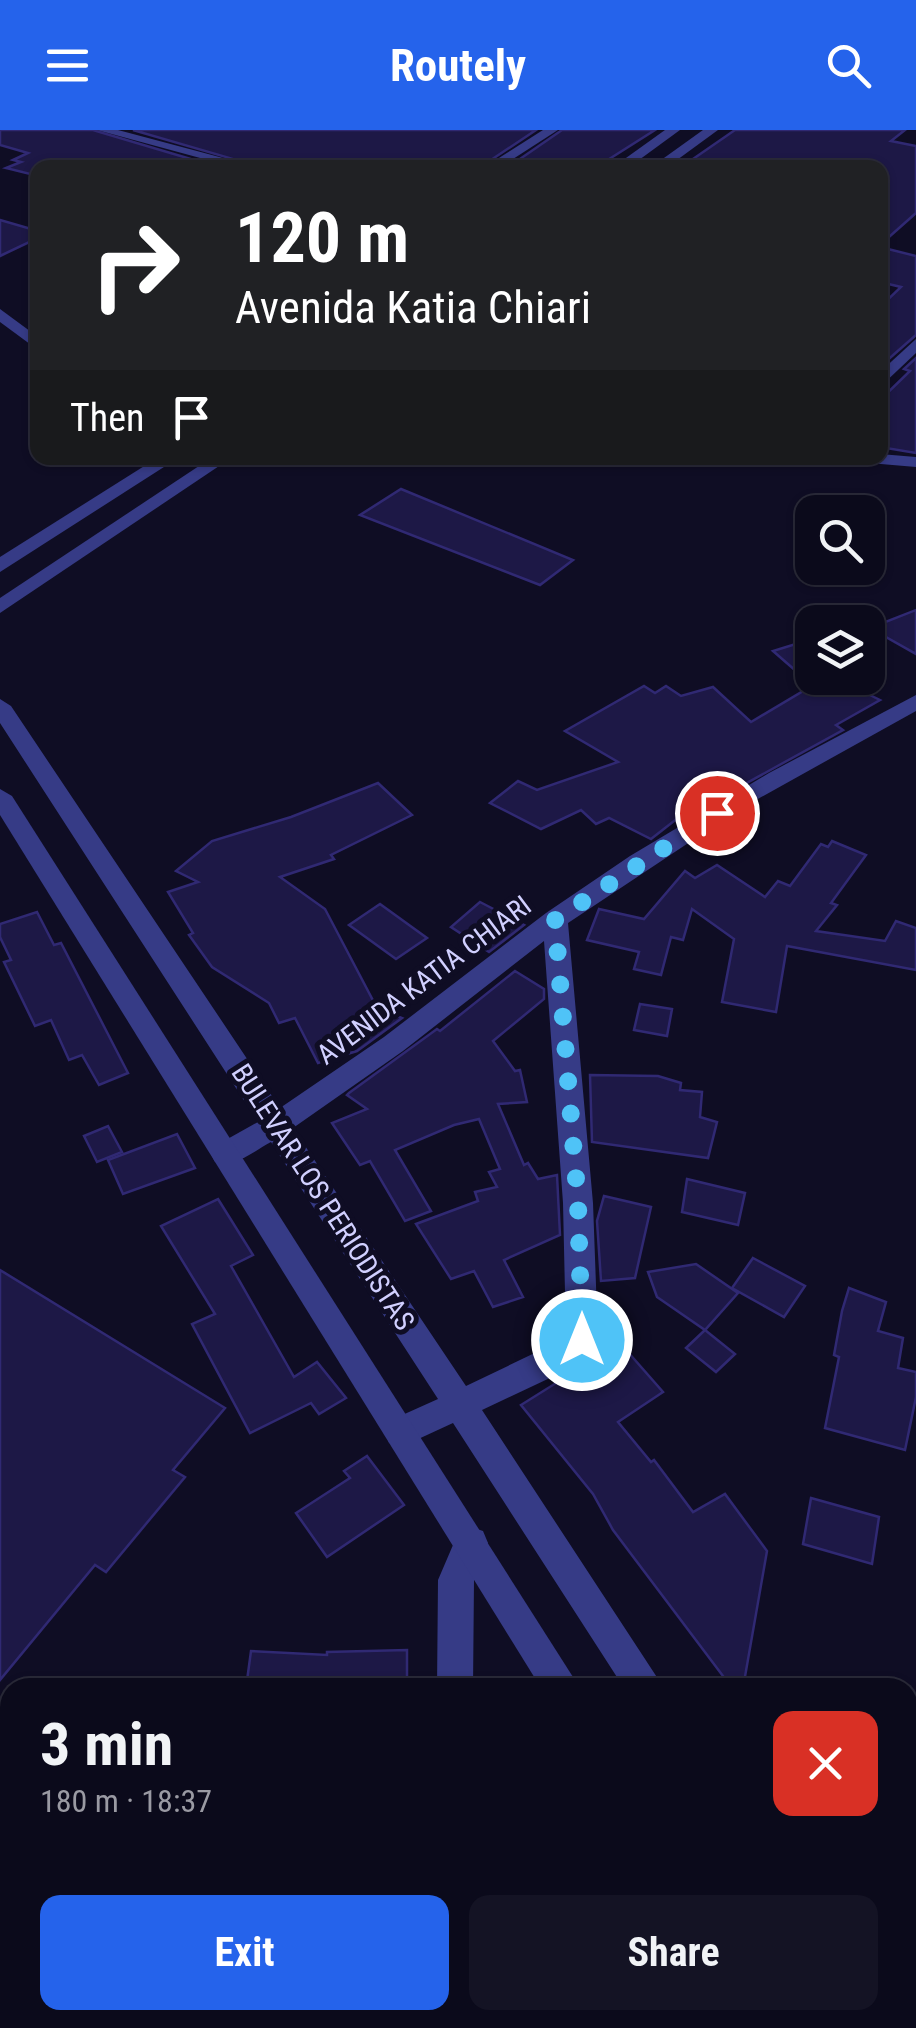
<!DOCTYPE html>
<html lang="en">
<head>
<meta charset="utf-8">
<style>
	body { margin:0; font-family:"Roboto Condensed",sans-serif; background:#141324; color:#f1f3f6; height:100vh; display:flex; flex-direction:column; font-size:38px; white-space:nowrap }
	* { box-sizing:border-box; margin:0 }
	p { font-size:32px; color:#9a9aa3 }
	.icon { flex:none; width:55px; height:55px; fill:none; stroke:currentColor; stroke-width:2; stroke-linecap:round; stroke-linejoin:round }
	.map { position:relative; flex:1; overflow:hidden }
	.side { position:absolute; left:0px; top:1548px; width:918px; height:352px; display:flex; flex-direction:column; background:#0b0a1b; border-radius:30px 30px 0 0; box-shadow:0 2px 8px #0004,0 0 0 2px #2b2b3a }
	.side>* { flex:none }
	.hud { position:absolute; left:30px; top:30px; width:858px; height:305px; border-radius:20px; box-shadow:0 2px 8px #0004,0 0 0 2px #2b2b3a; background:#202124; color:#fff; overflow:hidden }
	.fabs { position:absolute; left:795px; top:365px; display:grid; gap:20px }
	.fabs a { display:grid; place-items:center; width:90px; height:90px; border-radius:20px; background:#0b0a1b; box-shadow:0 2px 8px #0004,0 0 0 2px #2b2b3a; font-size:50px }
	.pin { position:absolute; display:grid; place-items:center; width:85px; height:85px; color:#fff; margin:-42px; border:5px solid #fff; border-radius:50%; box-shadow:0 2px 10px #0007 }
	.me { position:absolute; width:110px; margin:-55px; rotate:0deg; stroke-linejoin:round; filter:drop-shadow(0 0 8px #0008) }
	.turn { display:flex; align-items:center; gap:35px; height:210px; padding:0 40px; font-size:45px }
	.turn .icon { width:130px; height:130px; stroke-width:2.5 }
	.turn b { display:block; font-size:70px; line-height:85px }
	.then { display:flex; align-items:center; height:95px; padding:0 40px; background:#0003; gap:20px; font-size:38px }
	.round { display:grid; place-items:center; flex:none; width:105px; height:105px; border-radius:20px; background:#141324 }
	.headline { display:flex; align-items:center; justify-content:space-between; height:170px; padding:0 40px }
	h1 { font-size:60px; font-weight:700; line-height:75px }
	.action { display:flex; gap:20px; margin-top:auto; padding:20px 40px }
	.action a { flex:1; height:115px; border-radius:20px; background:#2563eb; color:#fff; font-size:40px; font-weight:700; line-height:115px; text-align:center }
	.action a+a { background:#141324; color:#f1f3f6 }
	header { display:flex; justify-content:space-between; align-items:center; height:130px; padding:0 40px; background:#2563eb; color:#fff; font-size:45px; font-weight:700 }
	.map>svg:first-child { display:block }
</style>
</head>
<body>
<header><svg class="icon" aria-label="menu" viewBox="0 0 24 24"><path d="M4 6h16M4 12h16M4 18h16"/></svg>Routely<svg class="icon" aria-label="search" viewBox="0 0 24 24"><circle cx="10" cy="10" r="6"/><path d="M15 15l6 6"/></svg></header>
<div class="map">
<svg width="916" height="1898" viewBox="0 0 916 1898">
	<rect width="100%" height="100%" fill="#0f0d24"/>
	<g fill="#1d1846" stroke="#302973" stroke-width="2.5">
		<polygon points="0,0 93,0 221,38 38,38 38,46 6,38 21,32 13,30 28,23 0,15"/>
		<polygon points="133,0 536,0 479,38 264,38"/>
		<polygon points="562,0 655,0 595,38 507,38"/>
		<polygon points="735,0 905,0 891,11 916,16 916,83 880,115 880,38 680,38"/>
		<polygon points="0,90 38,101 38,108 0,126"/>
		<polygon points="880,117 916,126 916,205 883,234 880,233 880,177 901,157 880,152"/>
		<polygon points="916,228 916,323 880,317 880,270 910,241 904,239"/>
		<polygon points="401,359 573,430 540,455 360,385"/>
		<polygon points="916,480 916,524 870,498"/>
		<polygon points="812,509 812,555 773,521"/>
		<polygon points="837,549 880,570 836,595 843,600 714,671 706,666 651,709 609,688 596,694 581,680 541,699 490,673 518,651 537,660 618,632 565,601 644,556 655,563 666,556 681,566 713,557 751,592 810,557"/>
		<polygon points="378,653 412,685 331,725 334,729 280,747 325,779 377,878 402,888 357,921 318,933 295,888 279,893 269,873 212,837 189,805 193,803 168,762 198,752 176,741 212,711 291,687"/>
		<polygon points="832,711 866,725 831,773 837,775 816,801 885,811 896,791 916,798 916,840 787,816 776,882 722,872 734,809 692,779 683,810 671,807 661,845 634,839 639,822 587,810 599,779 644,789 685,741 695,748 717,735 765,767 778,751 790,756 821,714 828,717"/>
		<polygon points="480,772 524,795 489,822 451,797"/>
		<polygon points="380,774 427,808 396,829 349,795"/>
		<polygon points="37,782 54,815 61,813 128,943 99,955 82,925 69,930 51,890 35,896 4,832 11,830 0,807 0,794"/>
		<polygon points="515,841 544,859 544,869 493,911 515,941 520,940 527,972 498,974 524,1035 528,1033 538,1049 557,1045 560,1105 504,1130 523,1167 493,1177 474,1141 451,1149 416,1094 478,1071 475,1062 497,1057 489,1042 500,1039 479,989 454,995 395,1020 431,1081 405,1091 370,1031 360,1035 332,993 367,979 347,965 349,963 437,899 440,901"/>
		<polygon points="640,874 672,879 667,906 634,900"/>
		<polygon points="590,945 658,946 681,953 680,960 702,962 700,987 717,992 708,1028 592,1012"/>
		<polygon points="108,996 122,1022 97,1032 84,1006"/>
		<polygon points="177,1004 195,1038 123,1064 108,1030"/>
		<polygon points="687,1049 745,1063 738,1095 682,1082"/>
		<polygon points="604,1066 651,1077 635,1148 601,1151 597,1091"/>
		<polygon points="218,1069 253,1125 231,1136 294,1247 317,1232 346,1268 319,1284 311,1273 250,1303 192,1194 215,1184 161,1096"/>
		<polygon points="753,1128 805,1156 784,1187 732,1158"/>
		<polygon points="696,1134 738,1163 705,1200 657,1167 648,1142"/>
		<polygon points="0,1140 225,1278 173,1340 185,1347 106,1442 95,1435 0,1550"/>
		<polygon points="849,1158 886,1172 878,1201 903,1208 898,1238 916,1242 916,1267 905,1320 825,1298 839,1227 834,1225 842,1181"/>
		<polygon points="705,1200 735,1224 716,1242 686,1218"/>
		<polygon points="620,1213 663,1262 618,1292 651,1332 654,1330 693,1382 725,1364 767,1421 743,1558 732,1558 613,1400 593,1364 521,1275"/>
		<polygon points="367,1326 404,1375 327,1427 296,1383 350,1348 344,1341"/>
		<polygon points="811,1368 879,1387 872,1434 803,1414"/>
		<polygon points="407,1520 407,1558 246,1558 251,1521 327,1525 327,1522"/>
	</g>
	<g fill="none" stroke-linecap="round" stroke-linejoin="round">
		<g fill="#363b86" fill-rule="evenodd">
			<polygon points="97,0 118,0 261,38 237,38"/>
			<polygon points="543,0 558,0 499,38 483,38"/>
			<polygon points="0,179 38,207 38,220 0,192"/>
			<polygon points="916,209 916,223 880,257 880,242"/>
			<polygon points="880,324 916,327 916,337 869,333 860,328 880,328"/>
			<path d="M916,565V581L738,680L568,793L593,1073L598,1210L586,1231L482,1280L664,1558H624L453,1293L401,1317L389,1313L385,1302L389,1291L438,1269L271,1012C254,1021 235,1038 215,1032L211,1024L215,1016L258,992L0,593V569L11,576L280,978L384,907L546,783L630,726L769,643ZM544,811L563,1073L566,1208L466,1256L293,998L403,921Z"/>
			<polygon points="471,1397 483,1401 488,1413 474,1450 473,1558 437,1558 438,1450 459,1401"/>
			<rect x="435" y="1890" width="42" height="8"/>
			<polygon points="844,1890 888,1890 891,1898 847,1898"/>
		</g>
		<g fill="#363b86" fill-rule="evenodd">
			<polygon points="665,0 680,0 628,38 612,38"/>
			<polygon points="703,0 718,0 666,38 650,38"/>
			<polygon points="157,328 178,328 0,442 0,427"/>
			<polygon points="211,328 231,328 0,483 0,468"/>
			<polygon points="0,659 12,666 580,1558 541,1558 0,685"/>
			<polygon points="750,1890 794,1890 797,1898 753,1898"/>
		</g>
	</g>
	<g fill="none" stroke-linecap="round" stroke-linejoin="round">
		<polyline stroke="#4fc3f7" stroke-width="18" stroke-dasharray="0 32.4" points="582,1210 578,1073 555,790 717,683"/>
	</g>
	<g text-anchor="middle" dominant-baseline="central" stroke-width="10" stroke-linejoin="round" paint-order="stroke">
		<g font-size="28" fill="#d1d0ff" stroke="#0f0d24">
			<text transform="translate(424 850) rotate(-37)">AVENIDA KATIA CHIARI</text>
			<text transform="translate(323 1067) rotate(57)">BULEVAR LOS PERIODISTAS</text>
		</g>
	</g>
</svg>
<div class="fabs">
<a><svg class="icon" aria-label="search" viewBox="0 0 24 24"><circle cx="10" cy="10" r="6"/><path d="M15 15l6 6"/></svg></a>
<a><svg class="icon" aria-label="layers" viewBox="0 0 24 24"><path d="M12 4l9 5-9 5-9-5zM3 14l9 5 9-5"/></svg></a>
</div>
<div class="pin" style="left:717px;top:683px;background:#d93025"><svg class="icon" aria-label="arrive" viewBox="0 0 24 24"><path d="M6 21V4h12l-3 4 3 4H6"/></svg></div>
<svg class="me" style="left:582px;top:1210px" viewBox="-20 -20 40 40"><circle r="17" fill="#4fc3f7" stroke="#fff" stroke-width="3"/><path d="M0-11L8 9 0 5-8 9z" fill="#fff"/></svg>
<div class="hud">
<div class="turn"><svg class="icon" aria-label="right" viewBox="0 0 24 24"><path d="M7 20v-9h11M14 6l5 5-5 5"/></svg><div><b>120 m</b>Avenida Katia Chiari</div></div>
<div class="then">Then<svg class="icon" aria-label="arrive" viewBox="0 0 24 24"><path d="M6 21V4h12l-3 4 3 4H6"/></svg></div>
</div>
<section class="side">
<div class="headline"><div><h1>3 min</h1><p>180 m · 18:37</p></div><a class="round" style="background:#d93025;color:#fff"><svg class="icon" aria-label="close" viewBox="0 0 24 24"><path d="M6 6l12 12M18 6L6 18"/></svg></a></div>
<div class="action"><a>Exit</a><a>Share</a></div>
</section>
</div>
</body>
</html>
